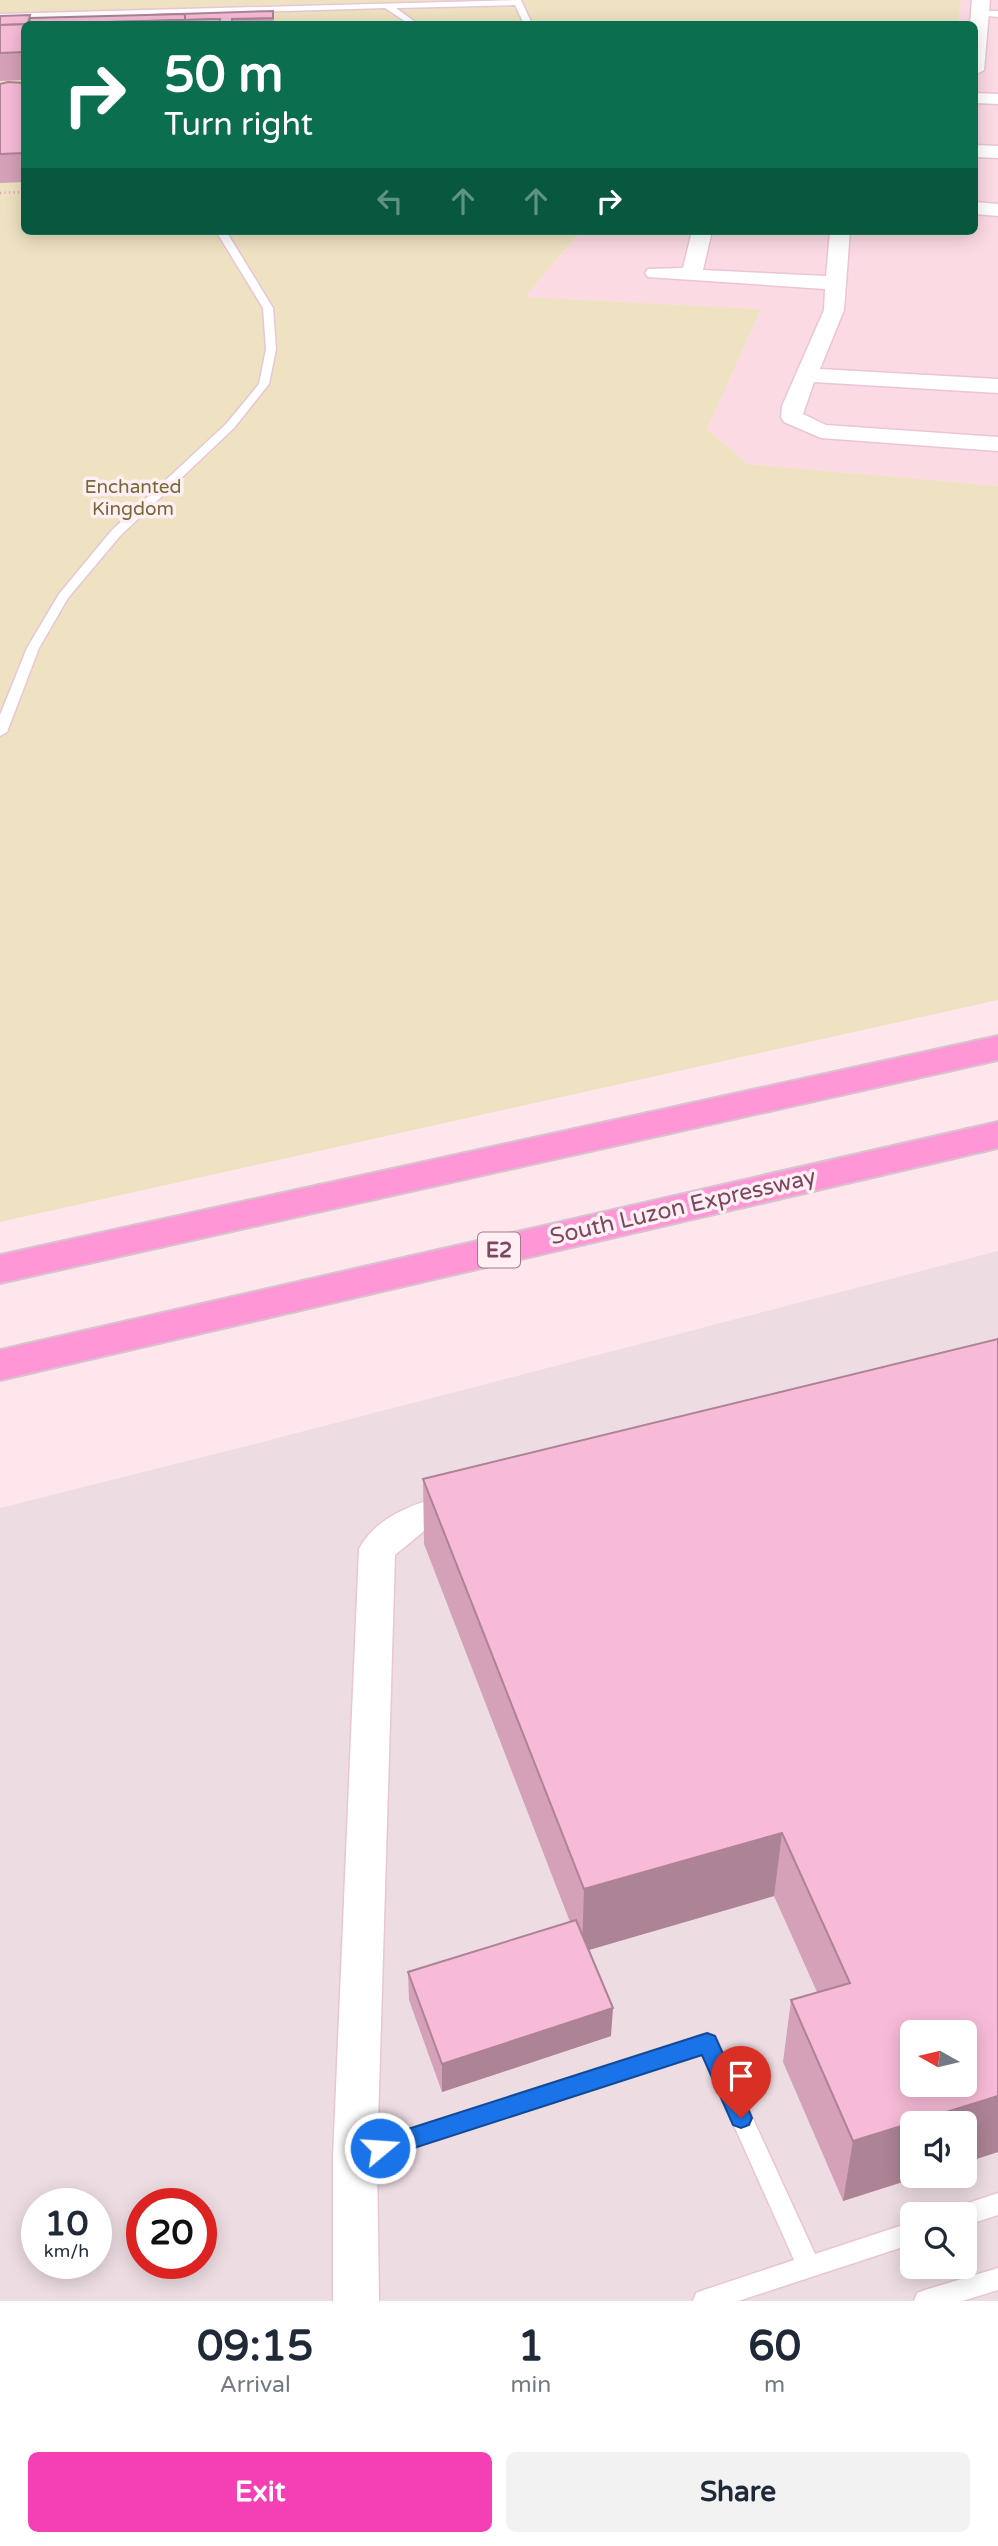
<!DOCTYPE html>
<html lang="en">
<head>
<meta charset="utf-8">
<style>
	body { margin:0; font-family:"Varela Round",sans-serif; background:#f2f2f3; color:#1f2937; height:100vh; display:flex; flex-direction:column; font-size:26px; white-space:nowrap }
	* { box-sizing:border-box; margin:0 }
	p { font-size:23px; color:#747a83 }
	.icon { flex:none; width:38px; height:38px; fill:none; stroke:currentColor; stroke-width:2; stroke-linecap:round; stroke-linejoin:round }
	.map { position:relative; height:2301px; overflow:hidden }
	.details { display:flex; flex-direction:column; background:#fff; flex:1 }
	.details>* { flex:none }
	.top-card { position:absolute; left:21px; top:21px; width:957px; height:214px; border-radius:10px; box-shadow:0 4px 18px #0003; background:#0b6e4f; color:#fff; overflow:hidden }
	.needle { width:46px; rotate:278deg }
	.tools { position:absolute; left:900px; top:2020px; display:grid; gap:14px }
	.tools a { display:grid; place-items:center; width:77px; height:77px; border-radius:10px; background:#fff; box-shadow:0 4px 18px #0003; font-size:35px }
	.speed { position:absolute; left:21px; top:2188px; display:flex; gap:14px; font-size:35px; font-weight:700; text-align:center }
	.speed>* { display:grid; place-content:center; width:91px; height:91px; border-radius:50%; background:#fff; box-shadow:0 4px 18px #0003; line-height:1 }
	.speed small { font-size:18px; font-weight:400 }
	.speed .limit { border:10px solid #d22; background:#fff; color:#111 }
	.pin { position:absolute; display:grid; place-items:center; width:60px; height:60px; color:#fff; margin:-72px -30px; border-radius:50% 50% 50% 0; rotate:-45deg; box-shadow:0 0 7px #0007 }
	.pin .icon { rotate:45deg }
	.me { position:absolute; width:77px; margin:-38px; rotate:72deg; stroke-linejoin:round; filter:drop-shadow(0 0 5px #0008) }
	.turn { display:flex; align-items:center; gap:24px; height:147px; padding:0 28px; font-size:32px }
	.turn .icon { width:91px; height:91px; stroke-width:2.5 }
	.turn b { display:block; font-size:49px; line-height:60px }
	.lanes { display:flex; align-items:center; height:66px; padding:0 28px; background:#0003; justify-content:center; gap:35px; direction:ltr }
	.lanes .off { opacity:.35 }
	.eta { display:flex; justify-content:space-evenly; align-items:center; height:119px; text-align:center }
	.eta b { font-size:42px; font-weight:700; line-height:49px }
	.action { display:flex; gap:14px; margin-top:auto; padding:14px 28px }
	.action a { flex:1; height:80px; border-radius:10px; background:#f53fb5; color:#fff; font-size:28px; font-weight:700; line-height:80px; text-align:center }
	.action a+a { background:#f2f2f3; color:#1f2937 }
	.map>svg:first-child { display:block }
</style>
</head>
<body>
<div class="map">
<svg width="998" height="2301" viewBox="0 0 998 2301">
	<rect width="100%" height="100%" fill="#ffe6ed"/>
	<polygon fill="#fcdae4" points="961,0 998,0 998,486 748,464 707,429 761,309 525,297 581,231 975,231 975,24 870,24 958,24"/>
	<path fill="#eddde3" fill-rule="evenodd" d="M998,1251V2301H0V1508L262,1442ZM912,2032H964V2084H912ZM912,2123H964V2175H912ZM37,2203H96V2263H37ZM142,2203H201V2263H142ZM912,2214H964V2266H912Z"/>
	<polygon fill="#eee2c2" points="0,0 961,0 958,24 24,24 24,231 581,231 525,297 761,309 707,429 748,464 998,486 998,1000 0,1222"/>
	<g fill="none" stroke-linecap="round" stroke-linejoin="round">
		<g stroke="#eac5d4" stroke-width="3">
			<g id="service">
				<polygon points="521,0 532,24 524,24 515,5 396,8 418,24 409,24 385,8 0,20 0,14"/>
				<polygon points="977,11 998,11 998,17 977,15"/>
				<polygon points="216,231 226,231 273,308 276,349 269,384 234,428 120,536 68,598 39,648 7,732 0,736 0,715 27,648 59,594 112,530 226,424 259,384 266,349 263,308"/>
				<polygon points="707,2033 715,2036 815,2254 912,2222 912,2244 738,2301 693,2301 696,2293 704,2290 794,2260 702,2054 357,2166 349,2163 346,2156 349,2149 357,2146"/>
				<polygon points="998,2193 998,2215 964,2226 964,2214 953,2214 956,2207"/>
				<polygon points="998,2268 998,2290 962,2301 914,2301 917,2293 925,2290"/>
			</g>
		</g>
		<g stroke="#eac5d4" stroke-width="3">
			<g id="minor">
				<polygon points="972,0 990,0 984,70 975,75 975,24 970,24"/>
				<polygon points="975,93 998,94 998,104 975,103"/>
				<polygon points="975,145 998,146 998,158 975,157"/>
				<polygon points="975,202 998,204 998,216 975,214"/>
				<polygon points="692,231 712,231 703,270 826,276 830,231 850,231 844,310 820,369 998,379 998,393 814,382 803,414 826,425 998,437 998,451 821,438 784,422 781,417 782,406 824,310 825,289 648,277 645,273 648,269 683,268"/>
				<path d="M464,1489L477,1493L482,1503L477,1513L424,1531L395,1555L377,2157L379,2301H333V2157L359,1549C379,1511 426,1501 464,1489Z"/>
			</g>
		</g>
		<g stroke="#d5c4cd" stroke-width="4">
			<g id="motorway">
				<polygon points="998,1036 998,1060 0,1283 0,1255"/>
				<polygon points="998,1122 998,1148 0,1380 0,1350"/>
			</g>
		</g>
		<polyline stroke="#dd9dbc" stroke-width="2.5" stroke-dasharray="1 3.5" stroke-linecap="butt" points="0,193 23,192"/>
		<use href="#service" fill="#fff" fill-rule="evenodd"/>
		<use href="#minor" fill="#fff" fill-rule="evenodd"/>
		<use href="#motorway" fill="#ff97d6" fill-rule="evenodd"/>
	</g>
	<g fill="#d4a1b9">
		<polygon points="273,11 274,24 24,24 24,80 0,81 0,16 30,15 30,18"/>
		<polygon points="24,83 24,182 0,183 0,84"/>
		<polygon points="998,1339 998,2152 843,2201 783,2062 791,2000 817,1992 774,1896 588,1950 611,2036 442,2092 409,2000 408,1972 570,1922 424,1544 423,1479"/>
	</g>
	<g fill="#ad8396">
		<polygon points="782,1833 774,1896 582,1952 584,1889"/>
		<polygon points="613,2008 611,2036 442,2092 442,2064"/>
		<polygon points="998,2096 998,2152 964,2163 964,2123 912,2123 912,2175 924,2175 843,2201 853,2141"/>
	</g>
	<g fill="#f7bbd7" stroke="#ad8396" stroke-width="2" fill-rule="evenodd">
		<polygon points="273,11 273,18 232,19 232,24 220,24 220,19 185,20 185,14 150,15"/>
		<polygon points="185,14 185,20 29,24 30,18"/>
		<polygon points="30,15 28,24 0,25 0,16"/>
		<polygon points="220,19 220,24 24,24 24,52 0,53 0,25"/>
		<polygon points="8,82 24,83 24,153 1,154 0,154 0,84"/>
		<path d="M998,1339V2096L853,2141L791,2000L850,1983L782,1833L584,1889L423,1479ZM912,2032H964V2084H912Z"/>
		<polygon points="576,1920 613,2008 442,2064 408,1972"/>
	</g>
	<polygon fill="#1a73e8" stroke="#114b97" stroke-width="2" points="707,2033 715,2036 749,2111 752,2118 749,2125 741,2128 733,2125 702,2055 380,2159 372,2156 369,2148 372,2141 380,2138"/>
	<g text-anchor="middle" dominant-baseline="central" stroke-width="7" stroke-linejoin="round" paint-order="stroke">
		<g font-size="19" fill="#766b38" stroke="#ffeff3">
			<text x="133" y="487">Enchanted<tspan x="133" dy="22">Kingdom</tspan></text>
		</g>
		<rect fill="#ffeff3" stroke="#a3798e" stroke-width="2" x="478" y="1232.5" width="42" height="35" rx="5"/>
		<g font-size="21" font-weight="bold" fill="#7c4762">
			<text x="499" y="1250">E2</text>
		</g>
		<g font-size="23" fill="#7c4762" stroke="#ffeff3">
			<text transform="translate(683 1207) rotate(-13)">South Luzon Expressway</text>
		</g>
	</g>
</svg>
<div class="tools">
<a><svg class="needle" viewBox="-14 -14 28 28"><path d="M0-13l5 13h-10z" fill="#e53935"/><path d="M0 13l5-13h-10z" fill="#747a83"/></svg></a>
<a><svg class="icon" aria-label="sound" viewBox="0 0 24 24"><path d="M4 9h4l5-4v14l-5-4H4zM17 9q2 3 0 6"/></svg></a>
<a><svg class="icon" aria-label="search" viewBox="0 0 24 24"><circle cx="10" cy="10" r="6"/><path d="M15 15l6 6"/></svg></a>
</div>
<div class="speed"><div>10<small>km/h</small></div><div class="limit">20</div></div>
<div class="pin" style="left:741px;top:2118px;background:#d93025"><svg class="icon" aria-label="arrive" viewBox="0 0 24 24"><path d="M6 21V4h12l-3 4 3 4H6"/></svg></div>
<svg class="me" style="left:380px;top:2148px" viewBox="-20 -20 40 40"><circle r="17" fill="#1a73e8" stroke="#fff" stroke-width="3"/><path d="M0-11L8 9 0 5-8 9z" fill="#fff"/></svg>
<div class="top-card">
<div class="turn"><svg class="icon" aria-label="right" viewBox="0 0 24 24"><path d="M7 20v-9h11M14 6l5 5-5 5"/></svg><div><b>50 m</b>Turn right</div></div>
<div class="lanes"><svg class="icon off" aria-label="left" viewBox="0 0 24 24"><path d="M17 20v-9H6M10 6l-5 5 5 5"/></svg><svg class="icon off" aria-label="ahead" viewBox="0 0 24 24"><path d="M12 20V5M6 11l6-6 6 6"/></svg><svg class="icon off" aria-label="ahead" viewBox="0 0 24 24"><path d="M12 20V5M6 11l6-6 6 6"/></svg><svg class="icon" aria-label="right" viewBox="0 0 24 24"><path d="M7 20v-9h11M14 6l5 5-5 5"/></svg></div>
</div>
</div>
<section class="details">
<div class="eta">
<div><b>09:15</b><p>Arrival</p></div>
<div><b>1</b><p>min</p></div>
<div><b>60</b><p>m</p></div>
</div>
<div class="action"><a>Exit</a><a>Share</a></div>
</section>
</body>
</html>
